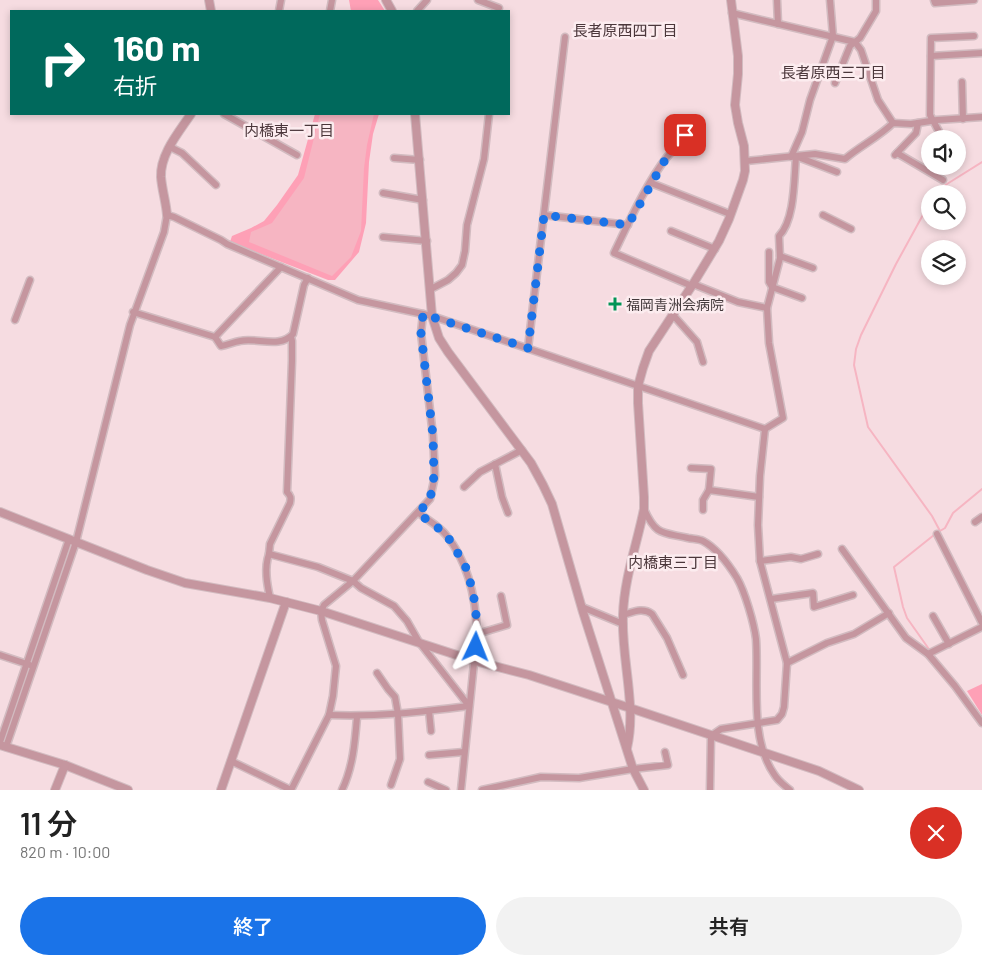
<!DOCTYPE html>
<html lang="ja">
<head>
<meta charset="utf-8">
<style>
	body { margin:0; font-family:Barlow,"Noto Sans JP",sans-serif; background:#f2f2f2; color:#222; height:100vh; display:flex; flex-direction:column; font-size:19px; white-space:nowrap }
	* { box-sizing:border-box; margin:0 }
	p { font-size:16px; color:#767676 }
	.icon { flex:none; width:28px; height:28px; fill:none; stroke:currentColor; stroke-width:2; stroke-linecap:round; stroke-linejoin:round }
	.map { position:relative; height:790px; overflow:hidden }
	.details { display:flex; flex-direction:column; background:#fff; flex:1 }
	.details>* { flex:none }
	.top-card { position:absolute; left:10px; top:10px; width:500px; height:105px; border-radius:0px; box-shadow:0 2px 8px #0003; background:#00695c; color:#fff; overflow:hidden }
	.tools { position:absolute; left:921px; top:130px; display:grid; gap:10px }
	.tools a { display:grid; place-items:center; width:45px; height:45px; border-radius:50%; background:#fff; box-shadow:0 2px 8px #0003; font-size:25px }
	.pin { position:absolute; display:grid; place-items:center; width:42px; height:42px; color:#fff; margin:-21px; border-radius:10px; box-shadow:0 2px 8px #0006 }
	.me { position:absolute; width:55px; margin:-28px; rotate:2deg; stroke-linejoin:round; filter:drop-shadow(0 0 4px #0008) }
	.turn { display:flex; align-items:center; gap:18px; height:105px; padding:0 20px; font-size:22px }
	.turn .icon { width:65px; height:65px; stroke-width:2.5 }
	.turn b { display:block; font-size:35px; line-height:42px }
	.round { display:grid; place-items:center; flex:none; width:52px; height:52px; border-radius:26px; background:#f2f2f2 }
	.overview { display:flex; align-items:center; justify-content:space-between; height:85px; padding:0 20px }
	h1 { font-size:30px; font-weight:600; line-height:38px }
	.action { display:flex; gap:10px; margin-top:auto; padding:10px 20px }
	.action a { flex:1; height:58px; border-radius:30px; background:#1a73e8; color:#fff; font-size:20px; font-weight:600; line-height:58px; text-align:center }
	.action a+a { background:#f2f2f2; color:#222 }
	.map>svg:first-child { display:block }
</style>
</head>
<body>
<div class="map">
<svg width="982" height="790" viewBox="0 0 982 790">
	<rect width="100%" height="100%" fill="#f6dce1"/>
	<g fill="#fea0b6">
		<polygon points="349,0 378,0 385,11 351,11"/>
		<polygon points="315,114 379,114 373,134 369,162 366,223 359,252 335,280 328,280 230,242 232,236 251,228 264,221 277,205 298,175"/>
		<polygon points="982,684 982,715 967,691"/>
	</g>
	<polygon fill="#f6b5c2" points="320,114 374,114 367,145 364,168 361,231 351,257 332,276 249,242 251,232 272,223 304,178"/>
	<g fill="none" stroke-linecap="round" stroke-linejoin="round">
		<g stroke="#f6b5c2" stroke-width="2">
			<polyline points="935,194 947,184 982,162"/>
			<polyline points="930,202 896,264 861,335 856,349 854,365 868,427 932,516 940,531"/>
			<polyline points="940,531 945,528 953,513 982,489"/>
			<polyline points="931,652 907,618 903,607 894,567 934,535"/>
			<polyline points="959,686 972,705"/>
		</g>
		<g stroke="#d2bbc0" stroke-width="9">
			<g id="minor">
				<polyline points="478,0 499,8"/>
				<polyline points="777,0 778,24"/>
				<polyline points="934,0 935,3 974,0"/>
				<polyline points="279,11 281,0"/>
				<polyline points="330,11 332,0"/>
				<polyline points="417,11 427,0"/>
				<polyline points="732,13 855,42 861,50 878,100 893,123"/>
				<polyline points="931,56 982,53"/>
				<polyline points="962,82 963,119"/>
				<polyline points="835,83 850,46 860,38 876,11 876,0"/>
				<polyline points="224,114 297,155"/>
				<path d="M688,119C690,137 677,145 667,157C647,182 628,224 614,253L692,286"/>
				<polyline points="943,139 930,115 931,38 974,36"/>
				<polyline points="170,147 182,153 216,185"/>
				<polyline points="897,153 943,180"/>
				<polyline points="895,155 916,133 918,123"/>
				<polyline points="791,157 802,132 810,100 833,36 830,0"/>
				<polyline points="798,157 837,172"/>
				<polyline points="394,158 420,160"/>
				<path d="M746,161L815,154L845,159C860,146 879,137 893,123L911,124L937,120L982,117"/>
				<polyline points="651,183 730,214"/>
				<polyline points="383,193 423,200"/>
				<polyline points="544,215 628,225"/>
				<polyline points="823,215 851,229"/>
				<polyline points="671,231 715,249"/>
				<polyline points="383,237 427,241"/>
				<polyline points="769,252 769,282 772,287 802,298"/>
				<polyline points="780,256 813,268"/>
				<polyline points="693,284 738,302 767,308"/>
				<polyline points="431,289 448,280 456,273 462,265 465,251 467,225 484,159 489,114"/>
				<polyline points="133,312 215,337 281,267"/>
				<polyline points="673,315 697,342 703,362"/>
				<polyline points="15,320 30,280"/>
				<path d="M215,337L221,346C228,345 233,342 240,341C256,337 280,349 293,334L304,285L308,278"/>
				<polyline points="528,348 565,37"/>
				<polyline points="495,464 502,497 508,513"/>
				<polyline points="691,468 711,469 709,490"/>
				<polyline points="464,487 480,472 522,450"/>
				<path d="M644,509C656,536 662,532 688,538C693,539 699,539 703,541C716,548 729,565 737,578C745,592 754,623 756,639C759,681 749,738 774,774C778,781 784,785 790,790"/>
				<polyline points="703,510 703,500 709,490 759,497"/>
				<path d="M419,513C427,520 439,526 446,535C469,563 476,598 477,634L461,790"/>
				<polyline points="975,522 982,517"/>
				<polyline points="937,534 982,623"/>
				<polyline points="842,549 906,638 928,654 955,686 982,723"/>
				<path d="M269,554L270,544L290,503C291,498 291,496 287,492L292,361V341L291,337"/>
				<polyline points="760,561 791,557 801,559 818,554"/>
				<path d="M270,598C267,584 264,568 269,554L318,567L353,581L361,588L394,606L407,621L419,642L469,706"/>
				<polyline points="771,599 813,593 814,607 853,595"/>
				<polyline points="582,607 623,624"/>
				<path d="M623,615C633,612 643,607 652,614L667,638L683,675"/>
				<polyline points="933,616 949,644"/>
				<polyline points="477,634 507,625 501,596"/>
				<polyline points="928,654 982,627"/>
				<polyline points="0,655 30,665"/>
				<polyline points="787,663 827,643 854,634 889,613"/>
				<polyline points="377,673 388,689 395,697 398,714 400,759 391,785"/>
				<polyline points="429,711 431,731"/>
				<path d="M329,715C376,717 422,712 469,706"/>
				<polyline points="0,742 69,539"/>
				<path d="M6,747L76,542L130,325L164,232L167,215L174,217L221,240L227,244L358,300L432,316L765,429L783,418L769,343L767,308L780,258L779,236C795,220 794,179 796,157"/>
				<polyline points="429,755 464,752"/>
				<polyline points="231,761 291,790"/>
				<polyline points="428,782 446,790"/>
				<polyline points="291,790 329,715 333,696 336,666 322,620 321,611 324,605 353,581 430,499 435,476 433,436 421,333 423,314"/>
				<path d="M342,790C353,767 355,742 357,717"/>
				<polyline points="482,790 541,777 579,778 633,769 668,765 665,752"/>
				<polyline points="710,790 711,736 721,729 777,720 782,714 784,707 787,663 760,561 758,525 760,476 765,429"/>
			</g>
		</g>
		<g stroke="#d2bbc0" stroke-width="10">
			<g id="tertiary">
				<polyline points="209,0 211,11"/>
				<polyline points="386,0 392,11"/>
				<polyline points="415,114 432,316 439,338 448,352 531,463 543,485 552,504 583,612 633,769 644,790"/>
				<path d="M167,215C166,202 162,190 161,177C160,154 179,132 191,114"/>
				<polyline points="0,512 147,570 185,583 270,598 321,611 475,661 529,675 630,708 819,771 859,790"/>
				<polyline points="0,745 65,765 128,790"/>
				<path d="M627,748C637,705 621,659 623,615C624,579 637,544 644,509V497L638,403V386L643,368L649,351L693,284L719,241L729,219L743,180L745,171L744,146L738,123L735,105L738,74V56L731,0"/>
				<polyline points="55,790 65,765"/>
				<polyline points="221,790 286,602"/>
			</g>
		</g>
		<use href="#minor" stroke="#c5969f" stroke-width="6"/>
		<use href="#tertiary" stroke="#c5969f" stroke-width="8"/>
	</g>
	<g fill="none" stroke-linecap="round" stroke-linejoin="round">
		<polyline stroke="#1a73e8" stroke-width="9" stroke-dasharray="0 16.2" points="476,647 476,609 472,588 465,565 446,534 418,513 430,500 434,476 433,436 421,333 423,314 528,348 544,215 628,225 665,160 683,140 685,135"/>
	</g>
	<path fill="#019455" stroke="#fcecef" stroke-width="2" d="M612.5 296.5h5v5h5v5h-5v5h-5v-5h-5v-5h5z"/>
	<g text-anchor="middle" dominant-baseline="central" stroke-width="5" stroke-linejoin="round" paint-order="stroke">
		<g font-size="14" fill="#43393b" stroke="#fcecef" text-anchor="start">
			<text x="626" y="304">福岡青洲会病院</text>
		</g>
		<g font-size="15" fill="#4b373b" stroke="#fcecef">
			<text x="625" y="30">長者原西四丁目</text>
			<text x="833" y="72">長者原西三丁目</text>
			<text x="289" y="130">内橋東一丁目</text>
			<text x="673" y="562">内橋東三丁目</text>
		</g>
	</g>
</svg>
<div class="tools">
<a><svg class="icon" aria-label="sound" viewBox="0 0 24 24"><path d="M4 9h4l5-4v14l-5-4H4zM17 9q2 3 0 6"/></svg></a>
<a><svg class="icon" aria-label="search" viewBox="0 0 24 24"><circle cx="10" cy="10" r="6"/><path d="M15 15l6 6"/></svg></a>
<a><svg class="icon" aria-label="layers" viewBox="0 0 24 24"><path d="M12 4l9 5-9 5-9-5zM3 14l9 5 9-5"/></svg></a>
</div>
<div class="pin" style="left:685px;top:135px;background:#d93025"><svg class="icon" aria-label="arrive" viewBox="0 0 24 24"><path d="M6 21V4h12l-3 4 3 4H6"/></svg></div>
<svg class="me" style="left:476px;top:647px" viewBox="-20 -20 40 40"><path d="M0-17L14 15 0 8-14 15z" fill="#1a73e8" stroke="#fff" stroke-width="4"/></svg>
<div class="top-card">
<div class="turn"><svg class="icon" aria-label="right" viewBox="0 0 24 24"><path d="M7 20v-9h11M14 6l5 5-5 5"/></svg><div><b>160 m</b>右折</div></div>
</div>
</div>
<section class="details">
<div class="overview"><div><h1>11 分</h1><p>820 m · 10:00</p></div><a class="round" style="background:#d93025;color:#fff"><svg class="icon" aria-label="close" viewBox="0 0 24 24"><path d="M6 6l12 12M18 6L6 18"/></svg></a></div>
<div class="action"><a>終了</a><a>共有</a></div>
</section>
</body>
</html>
